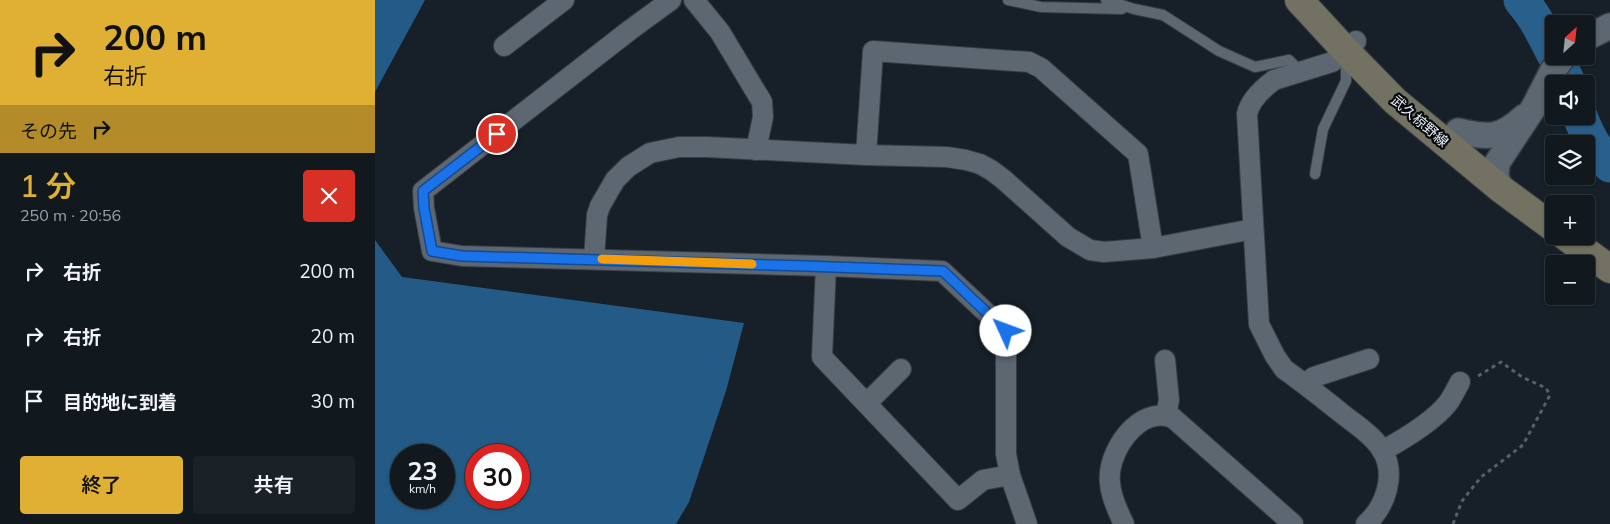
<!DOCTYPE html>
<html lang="ja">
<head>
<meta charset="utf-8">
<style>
	body { margin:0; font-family:Mulish,"Noto Sans JP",sans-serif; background:#1a2127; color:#f1f3f6; height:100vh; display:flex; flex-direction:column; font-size:19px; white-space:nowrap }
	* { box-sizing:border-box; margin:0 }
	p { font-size:16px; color:#9ca0a4 }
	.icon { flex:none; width:28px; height:28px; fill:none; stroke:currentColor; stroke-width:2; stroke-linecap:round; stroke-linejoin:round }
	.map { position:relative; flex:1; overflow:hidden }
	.details { display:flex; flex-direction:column; background:#11181e; width:375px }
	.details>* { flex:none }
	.hud { background:#e0b034; color:#111; overflow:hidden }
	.needle { width:32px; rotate:27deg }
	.fabs { position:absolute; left:1170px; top:15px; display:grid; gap:10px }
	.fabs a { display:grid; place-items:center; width:50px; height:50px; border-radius:5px; background:#11181e; box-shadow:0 1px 4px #0004,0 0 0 1px #30373c; font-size:25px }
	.speed { position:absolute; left:15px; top:444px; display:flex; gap:10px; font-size:25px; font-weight:700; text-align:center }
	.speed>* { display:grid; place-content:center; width:65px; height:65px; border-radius:50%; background:#11181e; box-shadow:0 1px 4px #0004,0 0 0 1px #30373c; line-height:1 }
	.speed small { font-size:12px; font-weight:400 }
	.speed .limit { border:8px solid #d22; background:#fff; color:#111 }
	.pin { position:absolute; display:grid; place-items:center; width:42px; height:42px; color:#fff; margin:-21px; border:2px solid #fff; border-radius:50%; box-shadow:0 1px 5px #0007 }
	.me { position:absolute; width:55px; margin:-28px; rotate:313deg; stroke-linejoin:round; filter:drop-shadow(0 0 4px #0008) }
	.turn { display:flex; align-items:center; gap:18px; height:105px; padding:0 20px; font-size:22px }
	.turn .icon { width:65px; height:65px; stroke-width:2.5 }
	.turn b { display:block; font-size:35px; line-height:42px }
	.then { display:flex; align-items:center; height:48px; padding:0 20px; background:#0003; gap:10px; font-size:19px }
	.round { display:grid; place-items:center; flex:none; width:52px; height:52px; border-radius:5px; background:#1a2127 }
	.overview { display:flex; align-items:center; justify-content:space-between; height:85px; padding:0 20px }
	h1 { font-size:30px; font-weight:600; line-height:38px; color:#e0b034 }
	.primary-button { display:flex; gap:10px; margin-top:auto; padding:10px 20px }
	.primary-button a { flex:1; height:58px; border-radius:5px; background:#e0b034; color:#111; font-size:20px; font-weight:600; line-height:58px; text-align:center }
	.primary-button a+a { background:#1a2127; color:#f1f3f6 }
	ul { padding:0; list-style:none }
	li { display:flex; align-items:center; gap:15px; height:65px; padding:0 20px }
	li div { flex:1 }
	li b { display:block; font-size:19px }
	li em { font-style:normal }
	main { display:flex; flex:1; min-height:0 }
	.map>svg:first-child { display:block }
</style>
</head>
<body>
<main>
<section class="details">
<div class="hud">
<div class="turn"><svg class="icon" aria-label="right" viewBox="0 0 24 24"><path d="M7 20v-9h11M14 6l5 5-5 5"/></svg><div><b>200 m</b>右折</div></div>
<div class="then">その先<svg class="icon" aria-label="right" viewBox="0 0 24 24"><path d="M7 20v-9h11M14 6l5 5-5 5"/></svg></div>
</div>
<div class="overview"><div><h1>1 分</h1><p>250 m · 20:56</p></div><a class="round" style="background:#d93025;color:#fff"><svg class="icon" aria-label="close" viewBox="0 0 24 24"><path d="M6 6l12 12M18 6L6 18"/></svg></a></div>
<ul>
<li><svg class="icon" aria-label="right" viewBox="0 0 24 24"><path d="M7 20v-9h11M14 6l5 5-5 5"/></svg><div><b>右折</b></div><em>200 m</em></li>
<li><svg class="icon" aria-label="right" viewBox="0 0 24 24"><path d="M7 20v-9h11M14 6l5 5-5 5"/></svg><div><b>右折</b></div><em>20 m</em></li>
<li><svg class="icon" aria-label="arrive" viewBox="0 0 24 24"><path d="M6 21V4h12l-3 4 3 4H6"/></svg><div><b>目的地に到着</b></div><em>30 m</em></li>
</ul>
<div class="primary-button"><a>終了</a><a>共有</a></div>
</section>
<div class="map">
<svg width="1235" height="524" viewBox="0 0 1235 524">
	<rect width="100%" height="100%" fill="#172028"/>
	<g fill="#235b86" fill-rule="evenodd">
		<polygon points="0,0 50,0 0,92"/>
		<path d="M0,240L27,277L369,323L351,391L314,502L301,524H0ZM26,455H69V498H26ZM101,455H144V498H101Z"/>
	</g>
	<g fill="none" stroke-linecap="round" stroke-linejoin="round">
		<g stroke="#28608b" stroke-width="35">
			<path d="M1146,0C1162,18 1168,34 1179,54"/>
			<polyline points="1180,56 1194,84"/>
			<path d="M1205,116C1212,135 1220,151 1235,165"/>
		</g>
		<g stroke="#373d44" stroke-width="12">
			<g id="service">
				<polyline points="633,0 666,7 747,9"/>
				<polyline points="731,0 759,9 788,15 844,51 880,67 914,60 926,72"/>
				<polyline points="940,174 948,129 971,81 971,57"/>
			</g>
		</g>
		<g stroke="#373d44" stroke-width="22">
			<g id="minor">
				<polyline points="296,0 255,30 48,191 49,208 57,251 87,256 451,266 567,271 631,331 631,454 635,475 652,524"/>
				<polyline points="319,0 345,32 387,102 388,117 381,150"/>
				<path d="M981,41L957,62L899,80C887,89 875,100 872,114L884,324L900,356L909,369C930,384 950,400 970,416C983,426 998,436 1007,450C1022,475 1010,507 991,524"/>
				<polyline points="129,46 189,0"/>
				<polyline points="491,155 498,51 654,62 666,68 763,154 778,248"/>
				<polyline points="219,259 222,215 225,206 240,180 253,167 275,153 304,147 332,147 491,155 572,157 591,160 605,164 616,170 628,179 693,237 715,250 729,252 778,248 878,229"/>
				<polyline points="451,266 447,357 583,500 608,480 635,475"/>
				<polyline points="790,360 794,400 791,415"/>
				<polyline points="930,384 939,377 994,359"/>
				<polyline points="492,403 526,369"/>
				<path d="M1007,451C1029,439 1058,422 1073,403C1078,396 1081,389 1085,382"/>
				<path d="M749,524C743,512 736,497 735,483C731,453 764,404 798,418L918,524"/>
			</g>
		</g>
		<g stroke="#373d44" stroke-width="28">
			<g id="tertiary">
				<polyline points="1211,38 1235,26"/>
				<path d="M1083,131C1113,138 1125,139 1149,117"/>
				<polyline points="1126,189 1121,177 1122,163 1159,107 1178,70 1189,56"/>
			</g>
		</g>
		<g stroke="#373d44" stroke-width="30">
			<g id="secondary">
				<polyline points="924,0 971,51 1020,101 1126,189 1179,228"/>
				<polyline points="1190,236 1235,269"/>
			</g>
		</g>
		<polyline stroke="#575f67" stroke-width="3" stroke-dasharray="4 4" stroke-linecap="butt" points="1078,524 1087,501 1106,477 1148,445 1175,395 1171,388 1147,377 1126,362 1103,376"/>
		<use href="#service" stroke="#5d6771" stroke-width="10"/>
		<use href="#minor" stroke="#5d6771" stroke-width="20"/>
		<use href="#tertiary" stroke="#5d6771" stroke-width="25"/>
		<use href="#secondary" stroke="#737161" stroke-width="28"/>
	</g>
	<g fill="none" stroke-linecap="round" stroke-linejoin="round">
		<g stroke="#114b97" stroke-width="12">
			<polyline id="route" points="122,134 48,191 49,208 57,251 87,256 431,266 568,271 631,331"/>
		</g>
		<use href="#route" stroke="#1a73e8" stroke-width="9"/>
		<polyline stroke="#f59e0b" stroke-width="9" points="227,259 377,264"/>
	</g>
	<g text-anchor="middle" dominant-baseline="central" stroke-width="4.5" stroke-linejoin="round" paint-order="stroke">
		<g font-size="14" fill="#ecf2f8" stroke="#060a0d">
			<text transform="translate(1045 121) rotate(41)">武久椋野線</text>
		</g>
	</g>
</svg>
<div class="fabs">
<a><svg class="needle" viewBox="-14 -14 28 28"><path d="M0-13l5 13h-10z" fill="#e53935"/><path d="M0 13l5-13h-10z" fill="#9ca0a4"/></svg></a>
<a><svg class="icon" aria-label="sound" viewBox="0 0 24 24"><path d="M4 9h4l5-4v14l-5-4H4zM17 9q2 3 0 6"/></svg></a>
<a><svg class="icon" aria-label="layers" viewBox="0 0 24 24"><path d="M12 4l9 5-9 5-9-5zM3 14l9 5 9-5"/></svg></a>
<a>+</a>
<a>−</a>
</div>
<div class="speed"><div>23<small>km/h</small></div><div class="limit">30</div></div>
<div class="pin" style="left:122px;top:134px;background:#d93025"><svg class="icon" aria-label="arrive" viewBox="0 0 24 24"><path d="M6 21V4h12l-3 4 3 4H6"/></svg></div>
<svg class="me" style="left:631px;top:331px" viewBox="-20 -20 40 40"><circle r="19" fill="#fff"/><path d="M0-13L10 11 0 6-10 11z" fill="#1a73e8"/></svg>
</div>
</main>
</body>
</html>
